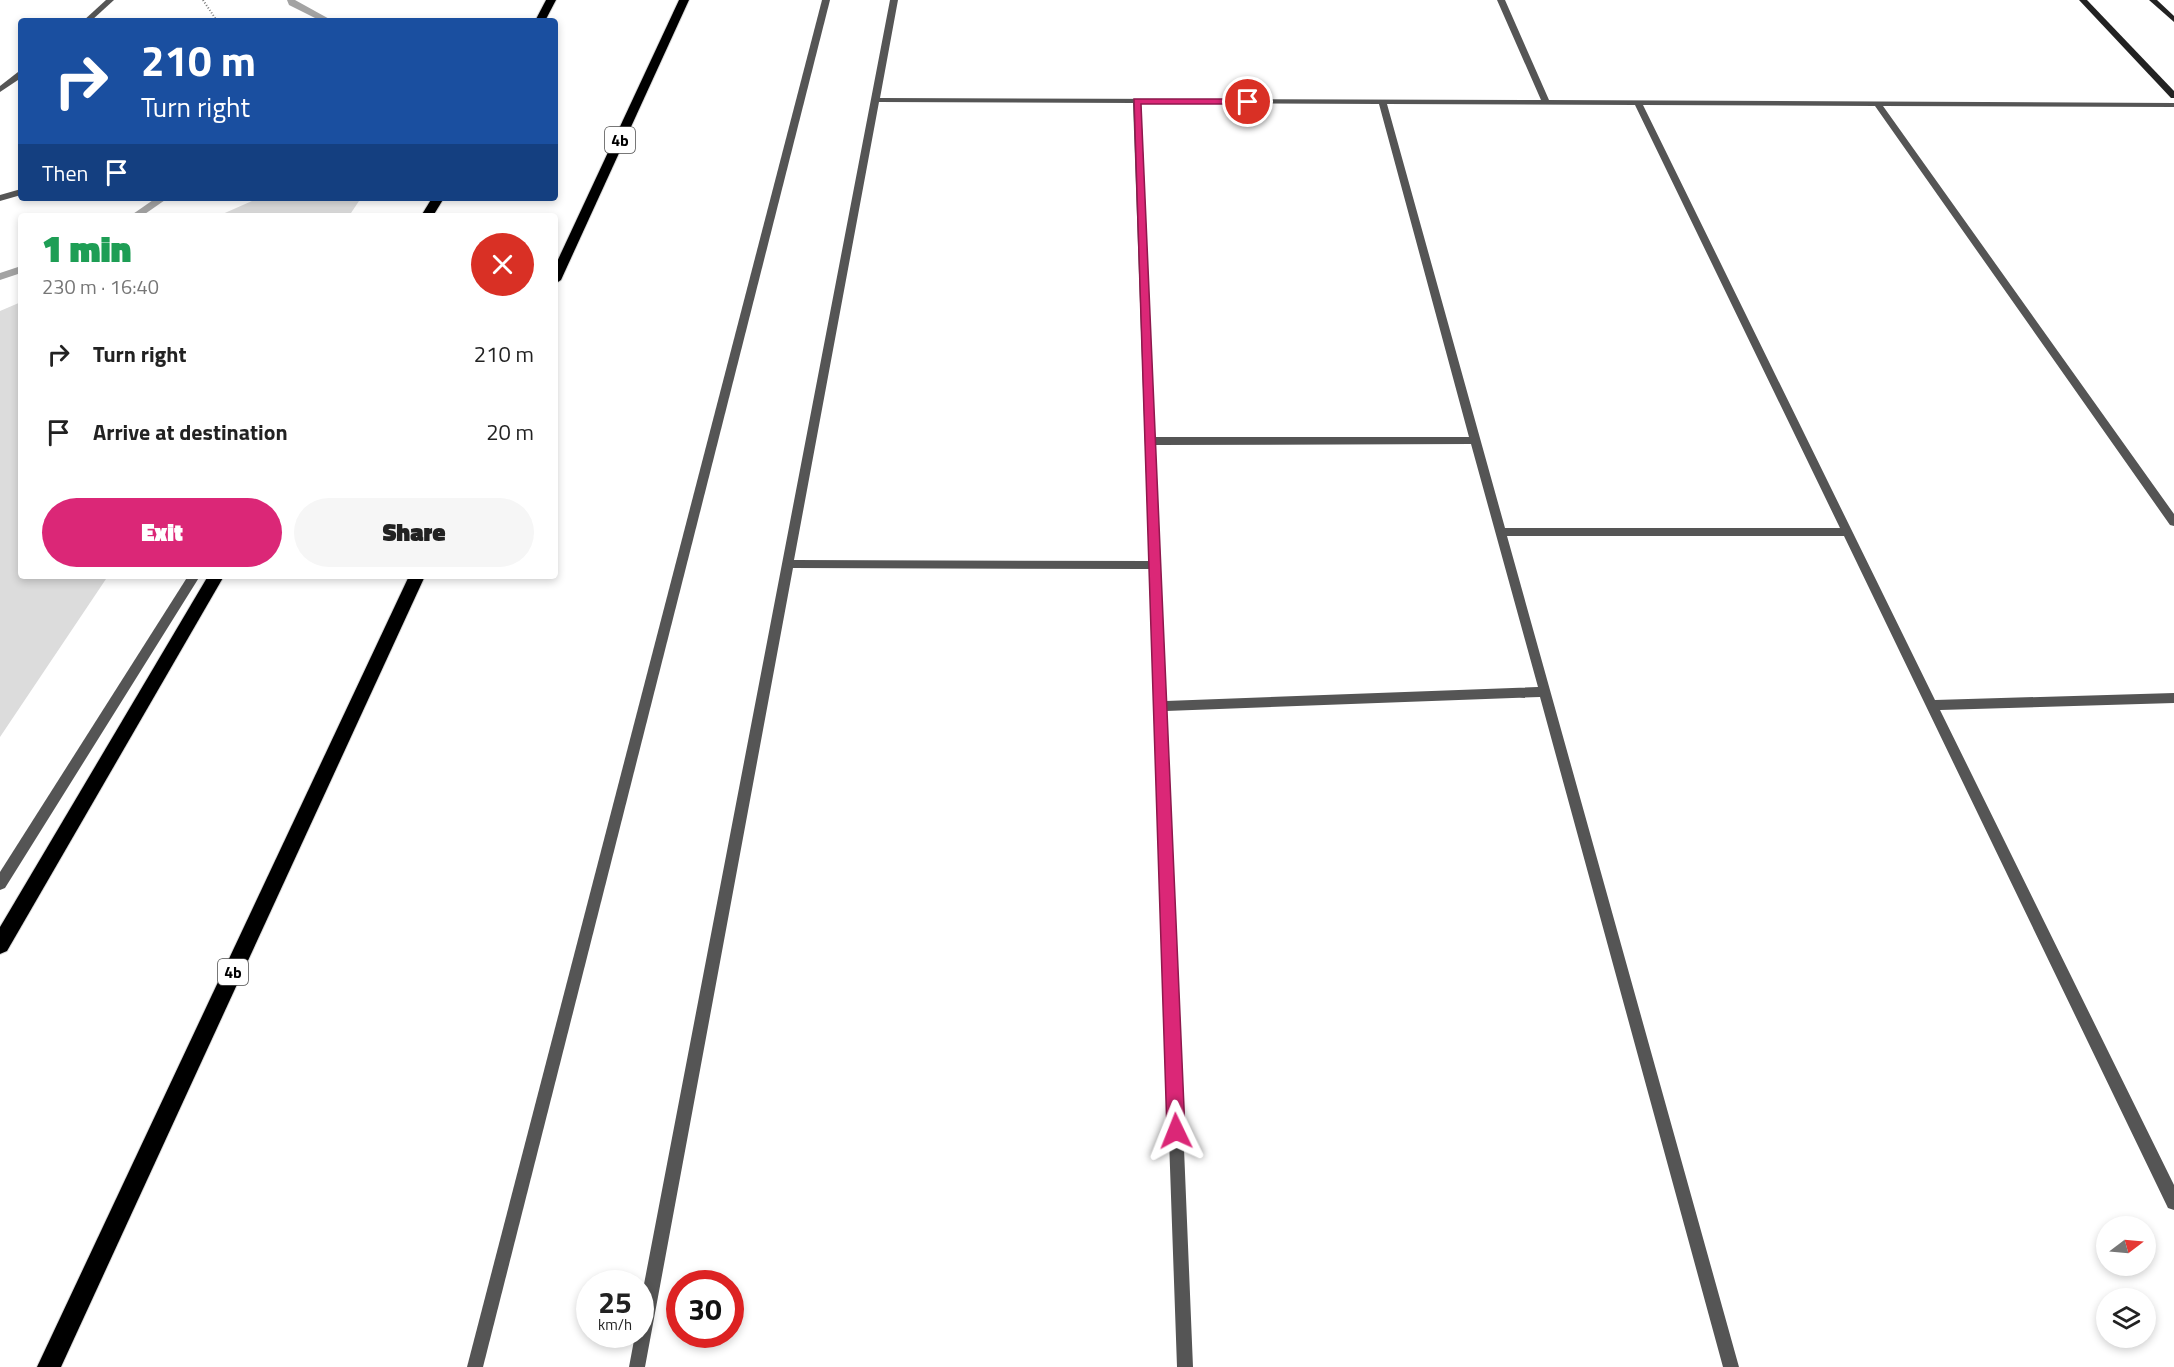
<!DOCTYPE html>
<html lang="en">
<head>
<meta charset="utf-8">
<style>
	body { margin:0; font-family:"Titillium Web",sans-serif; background:#f6f6f6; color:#222; height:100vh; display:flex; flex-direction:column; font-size:22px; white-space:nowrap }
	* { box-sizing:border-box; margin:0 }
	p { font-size:20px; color:#767676 }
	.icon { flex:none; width:33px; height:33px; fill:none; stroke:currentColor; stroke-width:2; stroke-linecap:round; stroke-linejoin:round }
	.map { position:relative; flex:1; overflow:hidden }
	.sheet { position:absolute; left:18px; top:213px; width:540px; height:366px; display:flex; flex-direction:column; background:#fff; border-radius:6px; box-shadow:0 3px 9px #0003 }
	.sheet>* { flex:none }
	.hud { position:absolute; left:18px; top:18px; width:540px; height:183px; border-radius:6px; box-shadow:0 3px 9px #0003; background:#1a4fa0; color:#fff; overflow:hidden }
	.needle { width:39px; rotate:74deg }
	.fabs { position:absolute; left:2096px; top:1216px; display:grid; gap:12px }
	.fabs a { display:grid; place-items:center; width:60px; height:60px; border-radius:50%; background:#fff; box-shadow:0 3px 9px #0003; font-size:30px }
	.speed { position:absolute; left:576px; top:1270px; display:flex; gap:12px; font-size:30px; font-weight:700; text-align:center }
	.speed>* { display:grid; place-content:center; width:78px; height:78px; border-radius:50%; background:#fff; box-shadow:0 3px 9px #0003; line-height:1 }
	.speed small { font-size:15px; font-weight:400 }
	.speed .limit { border:9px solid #d22; background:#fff; color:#111 }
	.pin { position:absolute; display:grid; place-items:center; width:51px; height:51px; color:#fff; margin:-26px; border:3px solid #fff; border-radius:50%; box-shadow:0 2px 6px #0007 }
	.me { position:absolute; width:66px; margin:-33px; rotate:358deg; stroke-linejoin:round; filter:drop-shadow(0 0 4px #0008) }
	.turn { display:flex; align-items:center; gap:21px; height:126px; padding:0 24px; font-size:27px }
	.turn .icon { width:78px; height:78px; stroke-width:2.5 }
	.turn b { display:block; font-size:42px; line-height:51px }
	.then { display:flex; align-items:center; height:57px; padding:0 24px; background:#0003; gap:12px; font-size:22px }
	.round { display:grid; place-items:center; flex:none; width:63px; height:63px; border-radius:32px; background:#f6f6f6 }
	.summary { display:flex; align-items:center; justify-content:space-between; height:102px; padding:0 24px }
	h1 { font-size:36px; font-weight:800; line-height:45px; color:#1e9e55 }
	.action { display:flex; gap:12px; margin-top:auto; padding:12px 24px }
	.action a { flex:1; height:69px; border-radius:36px; background:#db2777; color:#fff; font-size:24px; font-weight:800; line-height:69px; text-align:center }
	.action a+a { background:#f6f6f6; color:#222 }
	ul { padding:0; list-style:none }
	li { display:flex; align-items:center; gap:18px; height:78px; padding:0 24px }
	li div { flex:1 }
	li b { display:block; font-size:22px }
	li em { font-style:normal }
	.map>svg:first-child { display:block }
</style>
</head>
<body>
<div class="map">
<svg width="2174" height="1367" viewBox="0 0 2174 1367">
	<rect width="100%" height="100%" fill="#fff"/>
	<g fill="#dcdcdc">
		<polygon points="259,198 361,198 349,216 218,216"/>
		<polygon points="21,302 21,576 108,576 0,737 0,311"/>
	</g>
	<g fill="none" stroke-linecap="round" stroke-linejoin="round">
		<g fill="#a3a3a3" fill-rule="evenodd">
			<polygon points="287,0 295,0 333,21 321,21 289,5"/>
			<polygon points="156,198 168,198 142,216 130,216"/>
			<polygon points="21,266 21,273 0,280 0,273"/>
		</g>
		<g stroke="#dbdbdb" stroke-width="2">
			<g id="trunk">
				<polygon points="546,0 556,0 545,21 535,21"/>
				<polygon points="679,0 689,0 561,280 555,284 555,266"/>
				<polygon points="432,198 444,198 433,216 421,216"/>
				<polygon points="208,576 224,576 7,951 0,954 0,927"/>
				<polygon points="409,576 425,576 61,1367 37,1367"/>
			</g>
		</g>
		<polyline stroke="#777" stroke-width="2" stroke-dasharray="1 2" stroke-linecap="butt" points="203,0 217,21"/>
		<polygon fill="#555" fill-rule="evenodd" points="21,189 21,195 0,201 0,195"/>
		<g fill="#555" fill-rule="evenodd">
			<polygon points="106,0 114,0 91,21 83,21"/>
			<polygon points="822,0 830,0 483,1367 467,1367"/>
			<path d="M890,0H898L880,98L1541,100L1497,0H1505L1549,100L2174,103V107L1883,106L2174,514V526L2170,525L1875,106L1643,105L1935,700L2174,693V703L1940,710L2174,1185V1210L2168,1208L1844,536H1507L1739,1367H1723L1540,697L1166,711L1193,1367H1177L1149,569L793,568L645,1367H629L635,1335H640V1305ZM879,102L1133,103L1149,561L794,560ZM1141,103L1379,104L1469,437H1155ZM1387,104L1635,105L1840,528H1505ZM1471,444L1538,687L1166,701L1155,445Z"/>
			<polygon points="18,72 21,72 21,78 0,92 0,86"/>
		</g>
		<polygon fill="#555" fill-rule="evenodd" points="188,576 200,576 5,888 0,890 0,872"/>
		<g fill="#222" fill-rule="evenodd">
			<polygon points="2079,0 2087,0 2174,91 2174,98 2171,98"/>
			<polygon points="2149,0 2157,0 2174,16 2174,22"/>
		</g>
		<use href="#trunk" fill="#000" fill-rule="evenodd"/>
	</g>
	<polygon fill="#db2777" stroke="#8e194d" stroke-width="1.5" points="1134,99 1248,99 1253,102 1248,104 1141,104 1185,1131 1182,1137 1176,1140 1170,1137 1167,1131"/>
	<g text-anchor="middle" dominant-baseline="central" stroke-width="5" stroke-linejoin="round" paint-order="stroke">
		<g fill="#fff" stroke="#4c4c4c" stroke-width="1.5">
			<rect x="605" y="127" width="30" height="26" rx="4.5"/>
			<rect x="218" y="959" width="30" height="26" rx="4.5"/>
		</g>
		<g font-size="16" font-weight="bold" fill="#000">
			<text x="620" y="140">4b</text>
			<text x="233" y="972">4b</text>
		</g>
	</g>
</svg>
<div class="fabs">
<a><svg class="needle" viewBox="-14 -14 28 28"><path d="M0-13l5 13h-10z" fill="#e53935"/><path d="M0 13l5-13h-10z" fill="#767676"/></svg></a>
<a><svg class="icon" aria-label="layers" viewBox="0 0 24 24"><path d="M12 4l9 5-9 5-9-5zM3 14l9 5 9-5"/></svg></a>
</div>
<div class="speed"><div>25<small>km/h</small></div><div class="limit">30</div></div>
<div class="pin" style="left:1248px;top:102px;background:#d93025"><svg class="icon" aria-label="arrive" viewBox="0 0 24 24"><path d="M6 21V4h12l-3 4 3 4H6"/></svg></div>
<svg class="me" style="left:1176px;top:1131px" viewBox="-20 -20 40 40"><path d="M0-17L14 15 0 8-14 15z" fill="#db2777" stroke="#fff" stroke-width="4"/></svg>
<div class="hud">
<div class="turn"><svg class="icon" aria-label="right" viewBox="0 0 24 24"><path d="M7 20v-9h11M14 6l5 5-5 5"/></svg><div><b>210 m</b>Turn right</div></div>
<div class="then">Then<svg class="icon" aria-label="arrive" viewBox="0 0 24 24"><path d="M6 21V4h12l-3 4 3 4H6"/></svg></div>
</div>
<section class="sheet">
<div class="summary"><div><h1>1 min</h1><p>230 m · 16:40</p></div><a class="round" style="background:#d93025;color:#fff"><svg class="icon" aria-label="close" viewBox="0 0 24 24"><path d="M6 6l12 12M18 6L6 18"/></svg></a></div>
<ul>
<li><svg class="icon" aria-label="right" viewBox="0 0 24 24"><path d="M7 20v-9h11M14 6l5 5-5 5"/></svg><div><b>Turn right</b></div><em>210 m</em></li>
<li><svg class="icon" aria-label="arrive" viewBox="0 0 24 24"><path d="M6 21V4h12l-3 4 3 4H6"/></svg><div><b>Arrive at destination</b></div><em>20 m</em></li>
</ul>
<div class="action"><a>Exit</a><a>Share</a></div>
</section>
</div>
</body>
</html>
